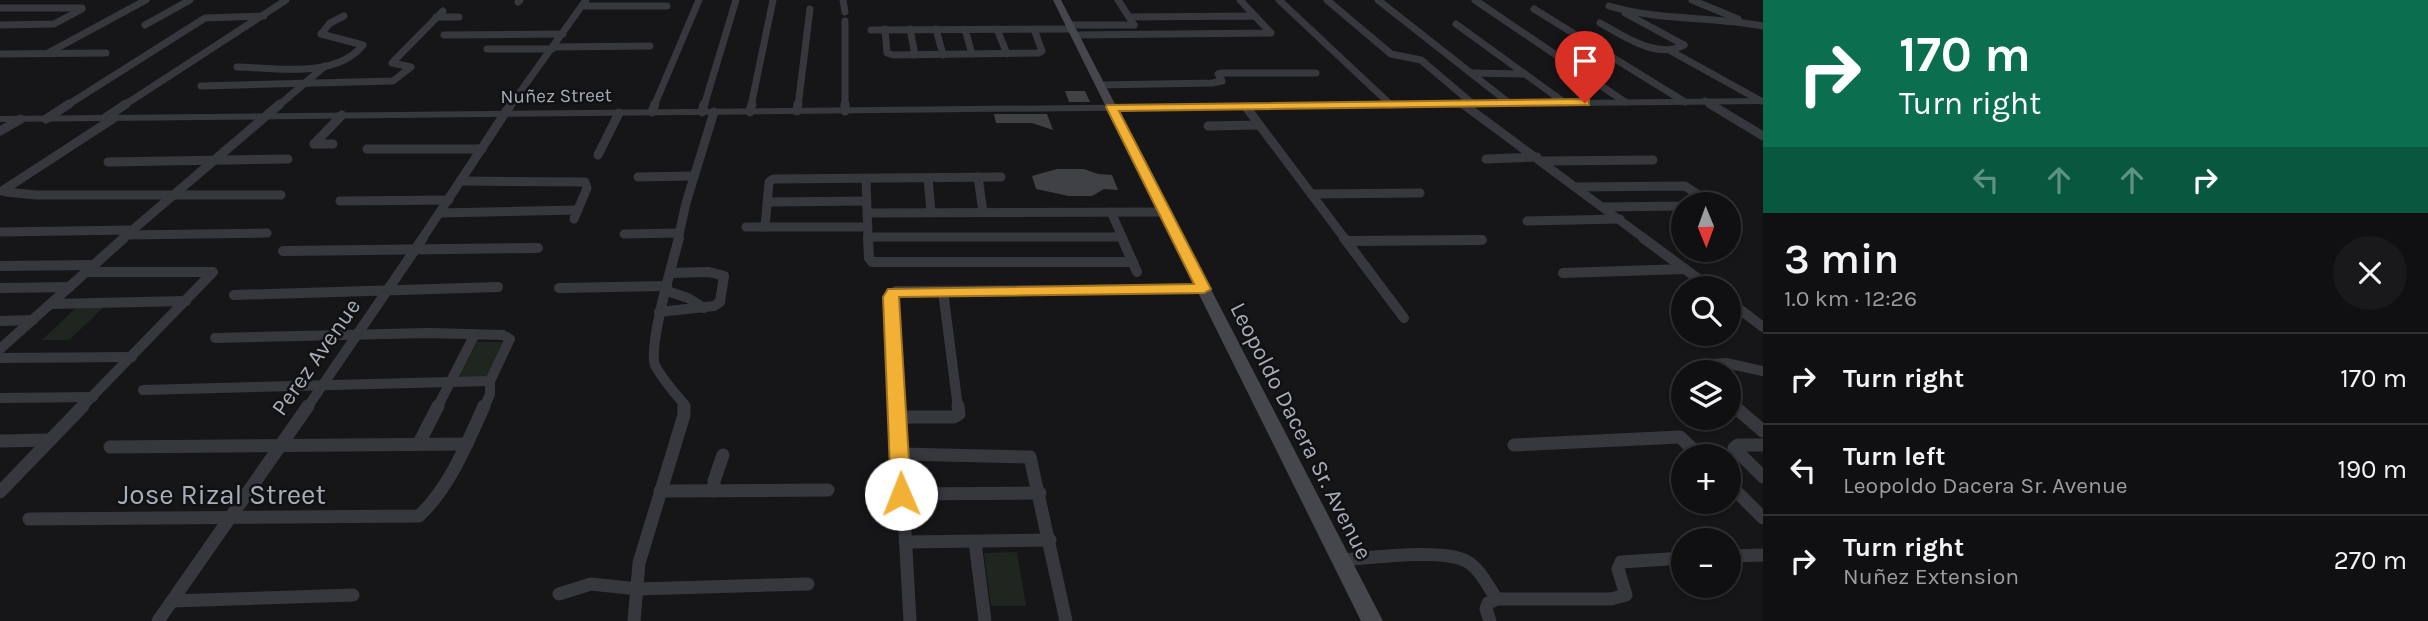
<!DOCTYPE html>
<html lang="en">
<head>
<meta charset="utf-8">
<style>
	body { margin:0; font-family:Karla,sans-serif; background:#19191b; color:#f1f3f6; height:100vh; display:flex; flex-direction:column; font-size:26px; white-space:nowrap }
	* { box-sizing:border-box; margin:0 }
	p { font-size:23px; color:#9c9d9f }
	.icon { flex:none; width:38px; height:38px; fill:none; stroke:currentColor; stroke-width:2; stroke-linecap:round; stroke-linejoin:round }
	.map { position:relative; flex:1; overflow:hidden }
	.drawer { display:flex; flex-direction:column; background:#101012; width:665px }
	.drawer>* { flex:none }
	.hud { background:#0b6e4f; color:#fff; overflow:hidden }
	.needle { width:46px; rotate:179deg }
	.controls { position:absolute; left:1671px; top:192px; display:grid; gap:14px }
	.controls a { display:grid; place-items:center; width:70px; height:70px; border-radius:50%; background:#101012; box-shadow:0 2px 5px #0004,0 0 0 2px #303032; font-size:35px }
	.pin { position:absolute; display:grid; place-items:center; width:60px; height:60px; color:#fff; margin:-72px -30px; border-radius:50% 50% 50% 0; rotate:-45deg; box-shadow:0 0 7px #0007 }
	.pin .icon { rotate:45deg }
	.me { position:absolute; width:77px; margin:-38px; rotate:359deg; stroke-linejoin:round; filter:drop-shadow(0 0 5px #0008) }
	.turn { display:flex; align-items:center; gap:24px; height:147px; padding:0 21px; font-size:32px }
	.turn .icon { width:91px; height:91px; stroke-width:2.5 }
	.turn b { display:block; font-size:49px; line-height:60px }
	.lanes { display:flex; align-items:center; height:66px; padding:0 21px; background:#0003; justify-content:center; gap:35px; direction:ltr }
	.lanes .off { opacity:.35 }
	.round { display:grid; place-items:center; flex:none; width:74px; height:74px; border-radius:37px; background:#19191b }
	.summary { display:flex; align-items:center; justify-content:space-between; height:119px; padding:0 21px }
	h1 { font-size:42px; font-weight:600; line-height:52px }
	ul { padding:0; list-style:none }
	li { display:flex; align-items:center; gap:21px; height:91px; padding:0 21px; border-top:2px solid #303032 }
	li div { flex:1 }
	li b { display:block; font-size:26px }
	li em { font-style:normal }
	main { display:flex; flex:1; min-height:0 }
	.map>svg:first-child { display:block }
</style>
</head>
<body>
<main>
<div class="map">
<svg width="1763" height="621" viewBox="0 0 1763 621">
	<rect width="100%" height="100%" fill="#161618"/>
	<g fill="#1e261f">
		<polygon points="76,308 103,308 69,340 42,340"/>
		<polygon points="477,342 505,342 486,378 457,378"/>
		<polygon points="1017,552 1026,606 991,606 984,553"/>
	</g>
	<g fill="#404145">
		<polygon points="1065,91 1085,91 1090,102 1069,102"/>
		<polygon points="994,114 1047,114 1053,130 1032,123 996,123"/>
		<polygon points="1057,169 1084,169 1098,174 1112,175 1118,190 1104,189 1092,196 1069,196 1036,189 1032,176"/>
	</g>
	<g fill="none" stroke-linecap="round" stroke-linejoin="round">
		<g stroke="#37383d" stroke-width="7">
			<polyline points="843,0 845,12"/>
			<polyline points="1118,0 1129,17"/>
			<polyline points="1240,0 1255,16"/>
			<polyline points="1279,0 1391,105"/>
			<polyline points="1327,0 1391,54 1421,60 1473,104"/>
			<polyline points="1378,0 1509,103"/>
			<polyline points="1475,0 1625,102"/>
			<polyline points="1692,0 1738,19"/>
			<polyline points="518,2 520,0"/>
			<polyline points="582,6 667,6"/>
			<path d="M1609,6C1659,21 1712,16 1763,26"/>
			<polyline points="0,8 82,8"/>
			<polyline points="1534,9 1685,102"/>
			<polyline points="1625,13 1684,45"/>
			<polyline points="436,17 459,17"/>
			<polyline points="845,21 845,106"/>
			<path d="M1600,23C1624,36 1657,60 1684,45"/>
			<polyline points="1456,24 1565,103"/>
			<polyline points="0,25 54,24 82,9"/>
			<polyline points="145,25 190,0"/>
			<polyline points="1070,25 1134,25"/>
			<polyline points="885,29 887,53 893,55 1038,53 1042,51 1034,29"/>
			<polyline points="910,29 915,55"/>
			<polyline points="936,29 943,55"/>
			<polyline points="965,29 972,54"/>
			<polyline points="997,29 1007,54"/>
			<polyline points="871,30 1071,29"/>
			<polyline points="444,35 563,34"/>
			<polyline points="1075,35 1271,33 1255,16 1129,17 1134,25"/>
			<polyline points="554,47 650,46"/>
			<polyline points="487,49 552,49"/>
			<polyline points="1669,50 1761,101"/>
			<polyline points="48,53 146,0"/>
			<polyline points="0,54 106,53"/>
			<path d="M237,67C276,68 336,79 363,45L321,34L330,23L344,16"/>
			<polyline points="1471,73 1523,74"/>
			<polyline points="1100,85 1212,83 1222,81 1218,74 1222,73 1316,73"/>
			<polyline points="201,86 393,81 411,67 392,63 443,11"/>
			<polyline points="1705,101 1713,106"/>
			<polyline points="1463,104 1466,106"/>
			<polyline points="66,106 205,18 264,16"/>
			<polyline points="123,106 286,0"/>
			<polyline points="278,106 325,66"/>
			<polyline points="510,106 586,0"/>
			<polyline points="654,106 699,0"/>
			<polyline points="704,106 736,0"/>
			<polyline points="751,106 773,0"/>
			<polyline points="798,106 810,9"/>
		</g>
		<g stroke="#37383d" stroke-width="9">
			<polyline points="845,104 845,111"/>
			<polyline points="1463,104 1645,239"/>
			<polyline points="1710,104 1763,136"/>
			<polyline points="1246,107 1345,239"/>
			<polyline points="797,111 798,104"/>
			<polyline points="652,112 655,104"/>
			<polyline points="702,112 704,104"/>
			<polyline points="750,112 752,104"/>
			<polyline points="105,118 126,104"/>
			<polyline points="46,119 69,104"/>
			<polyline points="1208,126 1259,125"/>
			<polyline points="0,131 21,119"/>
			<polyline points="314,144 342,115"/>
			<polyline points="314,144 333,144"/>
			<polyline points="367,149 482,149"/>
			<polyline points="598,155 619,113"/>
			<polyline points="1486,159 1537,157"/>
			<polyline points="1543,161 1653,160"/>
			<polyline points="108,162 288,159"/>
			<polyline points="638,177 694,176"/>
			<polyline points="978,177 983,212"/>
			<polyline points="928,178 931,212"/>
			<polyline points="866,179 868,239"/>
			<polyline points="460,181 585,182 587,188 574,219"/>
			<polyline points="1577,187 1685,186 1713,205"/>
			<polyline points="2,191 114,118"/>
			<polyline points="6,192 36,195 281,195"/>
			<polyline points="1311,194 1420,193"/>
			<polyline points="340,201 449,200"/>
			<polyline points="769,202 867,201"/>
			<polyline points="1603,207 1684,206"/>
			<polyline points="1111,212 1123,239"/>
			<polyline points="440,213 578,210"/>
			<polyline points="867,213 1165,212"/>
			<polyline points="1527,221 1620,219"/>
			<polyline points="746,227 868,227"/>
			<polyline points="765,227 769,182 773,179 1001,177"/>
			<polyline points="0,232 132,230"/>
			<polyline points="624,234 679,233"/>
			<polyline points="127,235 267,233"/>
			<polyline points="868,237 1122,237"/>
			<polyline points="122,239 280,104"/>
			<polyline points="422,239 511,104"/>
			<polyline points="678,239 686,203 714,112"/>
		</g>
		<g stroke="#37383d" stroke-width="10">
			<path d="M679,238C673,261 648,346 655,365C662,379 674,392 684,404V408"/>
			<polyline points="868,238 869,258 872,262 1133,262"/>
			<polyline points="1122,238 1137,272"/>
			<polyline points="1344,238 1404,318"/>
			<polyline points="1643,238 1712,289"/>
			<polyline points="1347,241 1482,240"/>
			<polyline points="283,251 538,248"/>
			<polyline points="0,266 95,265"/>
			<polyline points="1563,273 1685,269"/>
			<polyline points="0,288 70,287"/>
			<polyline points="559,288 667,286"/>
			<polyline points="667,291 688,298 704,308"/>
			<polyline points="943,291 958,408"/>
			<polyline points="234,295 498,287"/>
			<polyline points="1729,301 1763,327"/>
			<polyline points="51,304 186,301"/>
			<polyline points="659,312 714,306 720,302 724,276 709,272 670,273"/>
			<polyline points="0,321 33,320"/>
			<polyline points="215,338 429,333 503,335 510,339 490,381 490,394 484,408"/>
			<polyline points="0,349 124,238"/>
			<polyline points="0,358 132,357"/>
			<polyline points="1699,373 1703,365 1726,363 1763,371"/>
			<polyline points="143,390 490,381"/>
			<polyline points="0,398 93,397"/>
			<polyline points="1729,402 1736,408"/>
			<polyline points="81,408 213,272 87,272"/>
			<polyline points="307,408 423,238"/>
			<polyline points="437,408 475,334"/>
			<polyline points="898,408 892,295 896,291 1204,289"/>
		</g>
		<g stroke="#37383d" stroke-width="13">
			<polyline points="898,406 910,621"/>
			<polyline points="1734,406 1763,431"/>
			<polyline points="899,417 954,417 959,414 958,406"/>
			<polyline points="0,441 50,440"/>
			<polyline points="419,443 438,406"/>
			<polyline points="1514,445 1680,437 1701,457"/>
			<polyline points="1763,445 1738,445 1734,448 1763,477"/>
			<polyline points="110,447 467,444"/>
			<polyline points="900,454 1030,457 1066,621"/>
			<polyline points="1729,484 1763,518"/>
			<polyline points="660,491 828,490"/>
			<polyline points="714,491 714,481 723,455"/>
			<polyline points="0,492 83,406"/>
			<polyline points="901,494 1040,493"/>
			<path d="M29,519L419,516C449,488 467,444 484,406"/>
			<polyline points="905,542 1050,540"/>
			<polyline points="975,542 985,621"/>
			<polyline points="1729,556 1763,555"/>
			<path d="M1341,560C1370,558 1442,548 1466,561C1480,568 1488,587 1497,599H1611L1626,595L1618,569L1621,562L1684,558"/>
			<polyline points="559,594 591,584 638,589 808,584"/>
			<polyline points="172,601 353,595"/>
			<polyline points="158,621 308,406"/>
			<polyline points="634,621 639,563 684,415 684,406"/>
			<polyline points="1490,621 1486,609 1488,603 1497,599"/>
		</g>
		<polygon fill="#37383d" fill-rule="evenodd" points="1763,98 1763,104 0,122 0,116"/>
		<polygon fill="#45474d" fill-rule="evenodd" points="1053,0 1061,0 1383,621 1361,621"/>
	</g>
	<polygon fill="#f2b134" stroke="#9d7322" stroke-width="2" points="1585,99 1589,100 1589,105 1119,111 1211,289 1204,293 899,297 911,494 908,499 901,501 894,499 891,494 883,297 888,289 1194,284 1106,107 1107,105"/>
	<g text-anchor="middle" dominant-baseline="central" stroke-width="5" stroke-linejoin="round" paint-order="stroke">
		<g font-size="19" fill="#a8adb8" stroke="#111113">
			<text transform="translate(556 96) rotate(-1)">Nuñez Street</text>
		</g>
		<g font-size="23" fill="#a8adb8" stroke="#111113">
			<text transform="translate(316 357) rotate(-55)">Perez Avenue</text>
			<text transform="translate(1301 431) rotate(63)">Leopoldo Dacera Sr. Avenue</text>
		</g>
		<g font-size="28" fill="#a8adb8" stroke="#111113">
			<text x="222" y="494">Jose Rizal Street</text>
		</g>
	</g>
</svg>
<div class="controls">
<a><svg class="needle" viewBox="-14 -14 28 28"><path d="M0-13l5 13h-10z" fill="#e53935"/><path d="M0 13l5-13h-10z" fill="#9c9d9f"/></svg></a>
<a><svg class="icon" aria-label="search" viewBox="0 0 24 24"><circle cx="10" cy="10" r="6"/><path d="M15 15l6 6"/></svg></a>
<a><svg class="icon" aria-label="layers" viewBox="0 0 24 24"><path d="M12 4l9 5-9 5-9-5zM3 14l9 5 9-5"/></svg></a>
<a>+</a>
<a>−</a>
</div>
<div class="pin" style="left:1585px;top:103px;background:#d93025"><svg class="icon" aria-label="arrive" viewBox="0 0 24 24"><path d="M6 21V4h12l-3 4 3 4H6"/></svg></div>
<svg class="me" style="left:901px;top:494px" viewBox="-20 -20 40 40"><circle r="19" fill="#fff"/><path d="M0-13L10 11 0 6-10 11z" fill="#f2b134"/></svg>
</div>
<section class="drawer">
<div class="hud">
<div class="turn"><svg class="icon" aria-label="right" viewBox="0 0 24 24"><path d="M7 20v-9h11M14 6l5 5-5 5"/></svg><div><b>170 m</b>Turn right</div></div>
<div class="lanes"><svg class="icon off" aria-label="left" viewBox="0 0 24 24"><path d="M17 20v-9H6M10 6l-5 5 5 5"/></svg><svg class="icon off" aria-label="ahead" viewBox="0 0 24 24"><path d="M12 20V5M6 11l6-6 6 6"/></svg><svg class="icon off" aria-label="ahead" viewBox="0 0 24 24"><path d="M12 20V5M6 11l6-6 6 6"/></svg><svg class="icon" aria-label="right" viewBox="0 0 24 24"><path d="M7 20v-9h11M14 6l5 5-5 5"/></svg></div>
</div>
<div class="summary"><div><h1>3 min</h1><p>1.0 km · 12:26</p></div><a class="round"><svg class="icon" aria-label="close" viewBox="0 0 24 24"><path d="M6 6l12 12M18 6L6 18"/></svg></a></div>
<ul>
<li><svg class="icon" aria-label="right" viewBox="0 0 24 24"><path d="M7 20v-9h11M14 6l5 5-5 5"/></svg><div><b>Turn right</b></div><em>170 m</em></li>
<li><svg class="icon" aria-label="left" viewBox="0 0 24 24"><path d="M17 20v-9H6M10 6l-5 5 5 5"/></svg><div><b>Turn left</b><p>Leopoldo Dacera Sr. Avenue</p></div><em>190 m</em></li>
<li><svg class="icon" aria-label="right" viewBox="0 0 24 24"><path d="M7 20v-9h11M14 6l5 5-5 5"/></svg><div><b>Turn right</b><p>Nuñez Extension</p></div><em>270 m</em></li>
</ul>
</section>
</main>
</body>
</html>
